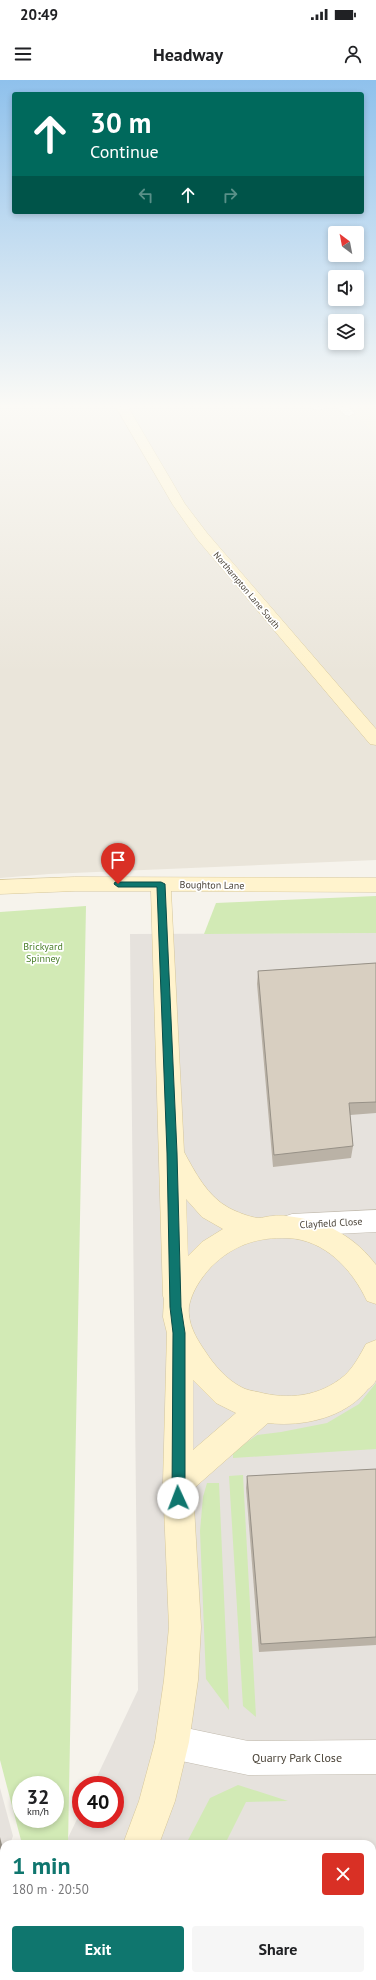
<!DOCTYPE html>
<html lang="en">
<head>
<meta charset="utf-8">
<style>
	body { margin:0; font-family:"PT Sans",sans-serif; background:#f6f6f6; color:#202124; height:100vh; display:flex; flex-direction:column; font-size:15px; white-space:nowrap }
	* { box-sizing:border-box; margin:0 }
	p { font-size:13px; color:#757577 }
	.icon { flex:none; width:22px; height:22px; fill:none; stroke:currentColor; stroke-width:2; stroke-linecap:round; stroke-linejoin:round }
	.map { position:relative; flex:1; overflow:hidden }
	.side { position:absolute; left:0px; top:1760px; width:376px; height:140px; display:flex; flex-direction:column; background:#fff; border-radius:12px 12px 0 0; box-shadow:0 2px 6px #0003 }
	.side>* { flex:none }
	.top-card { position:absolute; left:12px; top:12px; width:352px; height:122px; border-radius:4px; box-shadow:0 2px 6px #0003; background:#00695c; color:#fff; overflow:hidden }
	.needle { width:26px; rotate:328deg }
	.tools { position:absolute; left:328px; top:146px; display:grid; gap:8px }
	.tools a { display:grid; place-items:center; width:36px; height:36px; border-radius:4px; background:#fff; box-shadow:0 2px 6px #0003; font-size:20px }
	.speed { position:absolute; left:12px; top:1696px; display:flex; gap:8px; font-size:20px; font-weight:700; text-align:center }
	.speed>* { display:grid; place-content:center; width:52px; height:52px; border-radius:50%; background:#fff; box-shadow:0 2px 6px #0003; line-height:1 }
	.speed small { font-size:10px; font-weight:400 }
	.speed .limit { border:6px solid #d22; background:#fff; color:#111 }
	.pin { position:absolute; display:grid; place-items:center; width:34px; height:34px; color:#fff; margin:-41px -17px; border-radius:50% 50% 50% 0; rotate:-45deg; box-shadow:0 0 4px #0007 }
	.pin .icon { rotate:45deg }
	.me { position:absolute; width:44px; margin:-22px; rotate:358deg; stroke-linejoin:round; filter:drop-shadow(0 0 3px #0008) }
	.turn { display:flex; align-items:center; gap:14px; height:84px; padding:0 12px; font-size:18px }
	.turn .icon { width:52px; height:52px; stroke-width:2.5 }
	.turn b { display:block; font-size:28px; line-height:34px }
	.lanes { display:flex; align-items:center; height:38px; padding:0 12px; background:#0003; justify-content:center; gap:20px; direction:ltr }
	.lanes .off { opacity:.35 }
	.round { display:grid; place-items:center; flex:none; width:42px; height:42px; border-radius:4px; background:#f6f6f6 }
	.summary { display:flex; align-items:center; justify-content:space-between; height:68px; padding:0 12px }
	h1 { font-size:24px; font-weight:700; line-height:30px; color:#0f766e }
	.cta { display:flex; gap:8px; margin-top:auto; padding:8px 12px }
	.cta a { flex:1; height:46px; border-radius:4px; background:#0f766e; color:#fff; font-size:16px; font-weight:700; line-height:46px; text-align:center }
	.cta a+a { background:#f6f6f6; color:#202124 }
	.status { display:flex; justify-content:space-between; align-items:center; height:28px; padding:0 20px; background:#fff; direction:ltr }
	.status svg { height:11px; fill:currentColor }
	header { display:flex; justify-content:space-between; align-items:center; height:52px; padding:0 12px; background:#fff; font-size:18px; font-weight:700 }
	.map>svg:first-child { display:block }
</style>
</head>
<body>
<div class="status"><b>20:49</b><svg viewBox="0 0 49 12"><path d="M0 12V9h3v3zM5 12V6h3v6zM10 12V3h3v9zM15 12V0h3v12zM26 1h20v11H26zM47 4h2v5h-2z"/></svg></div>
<header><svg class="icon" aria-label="menu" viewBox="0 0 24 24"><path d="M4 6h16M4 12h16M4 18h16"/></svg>Headway<svg class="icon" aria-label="person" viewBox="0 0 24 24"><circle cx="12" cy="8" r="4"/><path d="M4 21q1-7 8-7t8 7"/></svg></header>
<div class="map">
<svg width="376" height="1900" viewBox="0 0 376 1900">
	<rect width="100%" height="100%" fill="#f6f3ec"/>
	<polygon fill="#eae5da" points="0,327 376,327 376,780 49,794 0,798"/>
	<polygon fill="#e6e2dd" points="376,853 376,1900 0,1900 0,1708 13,1756 10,1764 4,1764 4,1896 372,1896 372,1764 65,1764 81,1731 81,1739 115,1739 115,1705 93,1705 138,1610 130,854"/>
	<polygon fill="#efe8d6" points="348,327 376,327 376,355"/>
	<g fill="#d2eab5" fill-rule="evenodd">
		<polygon points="376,816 376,853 204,854 216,823"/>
		<path d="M86,826L68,1764H22L0,1680V832ZM21,1705H55V1739H21Z"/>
		<polygon points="376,1303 376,1369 233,1378 233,1372 257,1355 281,1352 327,1343 359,1324"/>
		<polygon points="243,1395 256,1637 243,1626 229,1396"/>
		<polygon points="207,1403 219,1403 229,1630 206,1599 200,1451 203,1417"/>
		<polygon points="238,1705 288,1721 246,1722 225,1764 186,1764 210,1718"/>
		<polygon points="120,1896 158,1896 156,1900 118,1900"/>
		<polygon points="174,1896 246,1896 246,1900 172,1900"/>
	</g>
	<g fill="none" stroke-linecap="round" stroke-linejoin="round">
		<g stroke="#c2bbae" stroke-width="1">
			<g id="street">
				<polygon points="312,327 326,327 320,330 314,329"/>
				<polygon points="337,327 349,327 355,333 349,336 345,335"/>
				<polygon points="376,1130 376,1152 292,1156 283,1153 279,1145 283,1137 292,1134"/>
				<polygon points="172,1645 248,1661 376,1660 376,1694 248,1695 172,1679 160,1674 155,1662 160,1650"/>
			</g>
		</g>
		<g stroke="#d6c79b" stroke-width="1">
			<g id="secondary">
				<polygon points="116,327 128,327 185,424 207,453 376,649 376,665 370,664 197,459 173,425"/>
				<path d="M75,797L376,798V812L171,811L184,1072C195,1092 207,1116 229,1128C237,1132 249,1137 258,1138C263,1138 268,1136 273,1136C280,1135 287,1136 294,1137C327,1141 357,1159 376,1185V1224L367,1221C352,1189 325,1160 288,1158C257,1157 233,1165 211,1187C201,1198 192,1211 189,1226C187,1243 196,1258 205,1271C214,1285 226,1299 241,1307C246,1310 253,1311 258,1312C288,1320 319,1317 344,1296C354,1287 360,1275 366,1264L376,1260C376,1271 376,1290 376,1300C375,1303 371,1307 368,1309C345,1338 303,1347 268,1343L193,1409L201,1547L198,1600L189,1662L175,1721L159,1764H123L139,1721L155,1662L164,1600L169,1547L163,1403L167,1253L163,1237L164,1219L163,1216L151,811H75L0,814V800ZM186,1119L202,1137L223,1149L202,1162L188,1176ZM193,1300L216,1323L236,1333L193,1370Z"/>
				<polygon points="56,1896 95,1896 93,1900 55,1900"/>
			</g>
		</g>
		<use href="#street" fill="#fff" fill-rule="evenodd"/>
		<use href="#secondary" fill="#fff3cd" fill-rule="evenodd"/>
	</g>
	<g fill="#bab2a6">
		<polygon points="376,883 376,1033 350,1035 353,1066 351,1078 273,1087 257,904 258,891"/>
		<polygon points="376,1389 376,1565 259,1572 246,1408 247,1396"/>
		<polygon points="264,1896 371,1896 372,1900 264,1900"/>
	</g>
	<g fill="#979187">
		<polygon points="0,1757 4,1773 4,1789 0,1774"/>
		<polygon points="4,1816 4,1822 0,1824 0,1818"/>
	</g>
	<g fill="#d8cfc1" stroke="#979187">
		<polygon points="376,883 376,1022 349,1023 353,1066 274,1075 258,891"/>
		<polygon points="376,1389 376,1557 261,1564 247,1396"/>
		<polygon points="0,1774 4,1789 4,1816 0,1818"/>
		<polygon points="267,1896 371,1896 372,1900 267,1900"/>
	</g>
	<linearGradient id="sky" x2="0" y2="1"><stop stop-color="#8fc1ec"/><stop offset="0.55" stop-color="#fbfaf6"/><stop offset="1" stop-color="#fbfaf6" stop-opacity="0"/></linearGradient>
	<rect width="376" height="593" fill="url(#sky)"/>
	<polygon fill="#0f766e" stroke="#0a4d48" points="115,802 161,802 165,804 177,1073 181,1227 185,1253 185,1418 183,1422 178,1424 174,1422 172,1418 173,1253 170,1227 167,1073 157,807 118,807 114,804"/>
	<g text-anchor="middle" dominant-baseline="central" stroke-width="3.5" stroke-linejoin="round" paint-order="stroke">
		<g font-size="9" fill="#4b4439" stroke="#fff">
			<text transform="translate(247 510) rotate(50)">Northampton Lane South</text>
		</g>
		<g font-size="10" fill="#4b4439" stroke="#fff">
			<text transform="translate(212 805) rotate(1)">Boughton Lane</text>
			<text transform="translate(331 1143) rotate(-3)">Clayfield Close</text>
		</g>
		<g font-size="10" fill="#4a7f2a" stroke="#fff">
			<text x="43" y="866">Brickyard<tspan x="43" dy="12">Spinney</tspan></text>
		</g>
		<g font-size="12" fill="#4b4439" stroke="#fff">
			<text x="297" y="1677">Quarry Park Close</text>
		</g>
	</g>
</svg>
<div class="tools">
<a><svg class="needle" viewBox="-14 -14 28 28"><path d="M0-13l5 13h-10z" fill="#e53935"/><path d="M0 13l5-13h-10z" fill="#757577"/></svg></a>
<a><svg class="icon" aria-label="sound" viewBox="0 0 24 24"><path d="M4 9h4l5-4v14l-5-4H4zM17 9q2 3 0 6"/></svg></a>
<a><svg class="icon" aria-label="layers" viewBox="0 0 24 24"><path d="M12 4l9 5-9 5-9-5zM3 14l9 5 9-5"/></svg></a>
</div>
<div class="speed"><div>32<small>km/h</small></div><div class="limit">40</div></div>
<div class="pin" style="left:118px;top:804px;background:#d93025"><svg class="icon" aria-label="arrive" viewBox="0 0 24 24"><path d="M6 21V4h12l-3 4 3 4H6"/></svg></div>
<svg class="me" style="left:178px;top:1418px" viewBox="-20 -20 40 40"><circle r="19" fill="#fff"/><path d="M0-13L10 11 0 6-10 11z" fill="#0f766e"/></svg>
<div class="top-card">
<div class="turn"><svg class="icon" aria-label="ahead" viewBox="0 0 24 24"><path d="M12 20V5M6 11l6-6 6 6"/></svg><div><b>30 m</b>Continue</div></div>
<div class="lanes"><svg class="icon off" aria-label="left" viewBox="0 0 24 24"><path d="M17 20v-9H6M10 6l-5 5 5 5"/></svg><svg class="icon" aria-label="ahead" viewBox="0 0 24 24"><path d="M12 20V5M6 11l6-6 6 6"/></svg><svg class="icon off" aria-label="right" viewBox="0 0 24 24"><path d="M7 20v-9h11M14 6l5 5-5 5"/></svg></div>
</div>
<section class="side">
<div class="summary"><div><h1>1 min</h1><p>180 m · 20:50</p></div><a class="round" style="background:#d93025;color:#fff"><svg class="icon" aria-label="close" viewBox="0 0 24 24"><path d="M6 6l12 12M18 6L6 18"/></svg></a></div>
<div class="cta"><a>Exit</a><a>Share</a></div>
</section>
</div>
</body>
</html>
